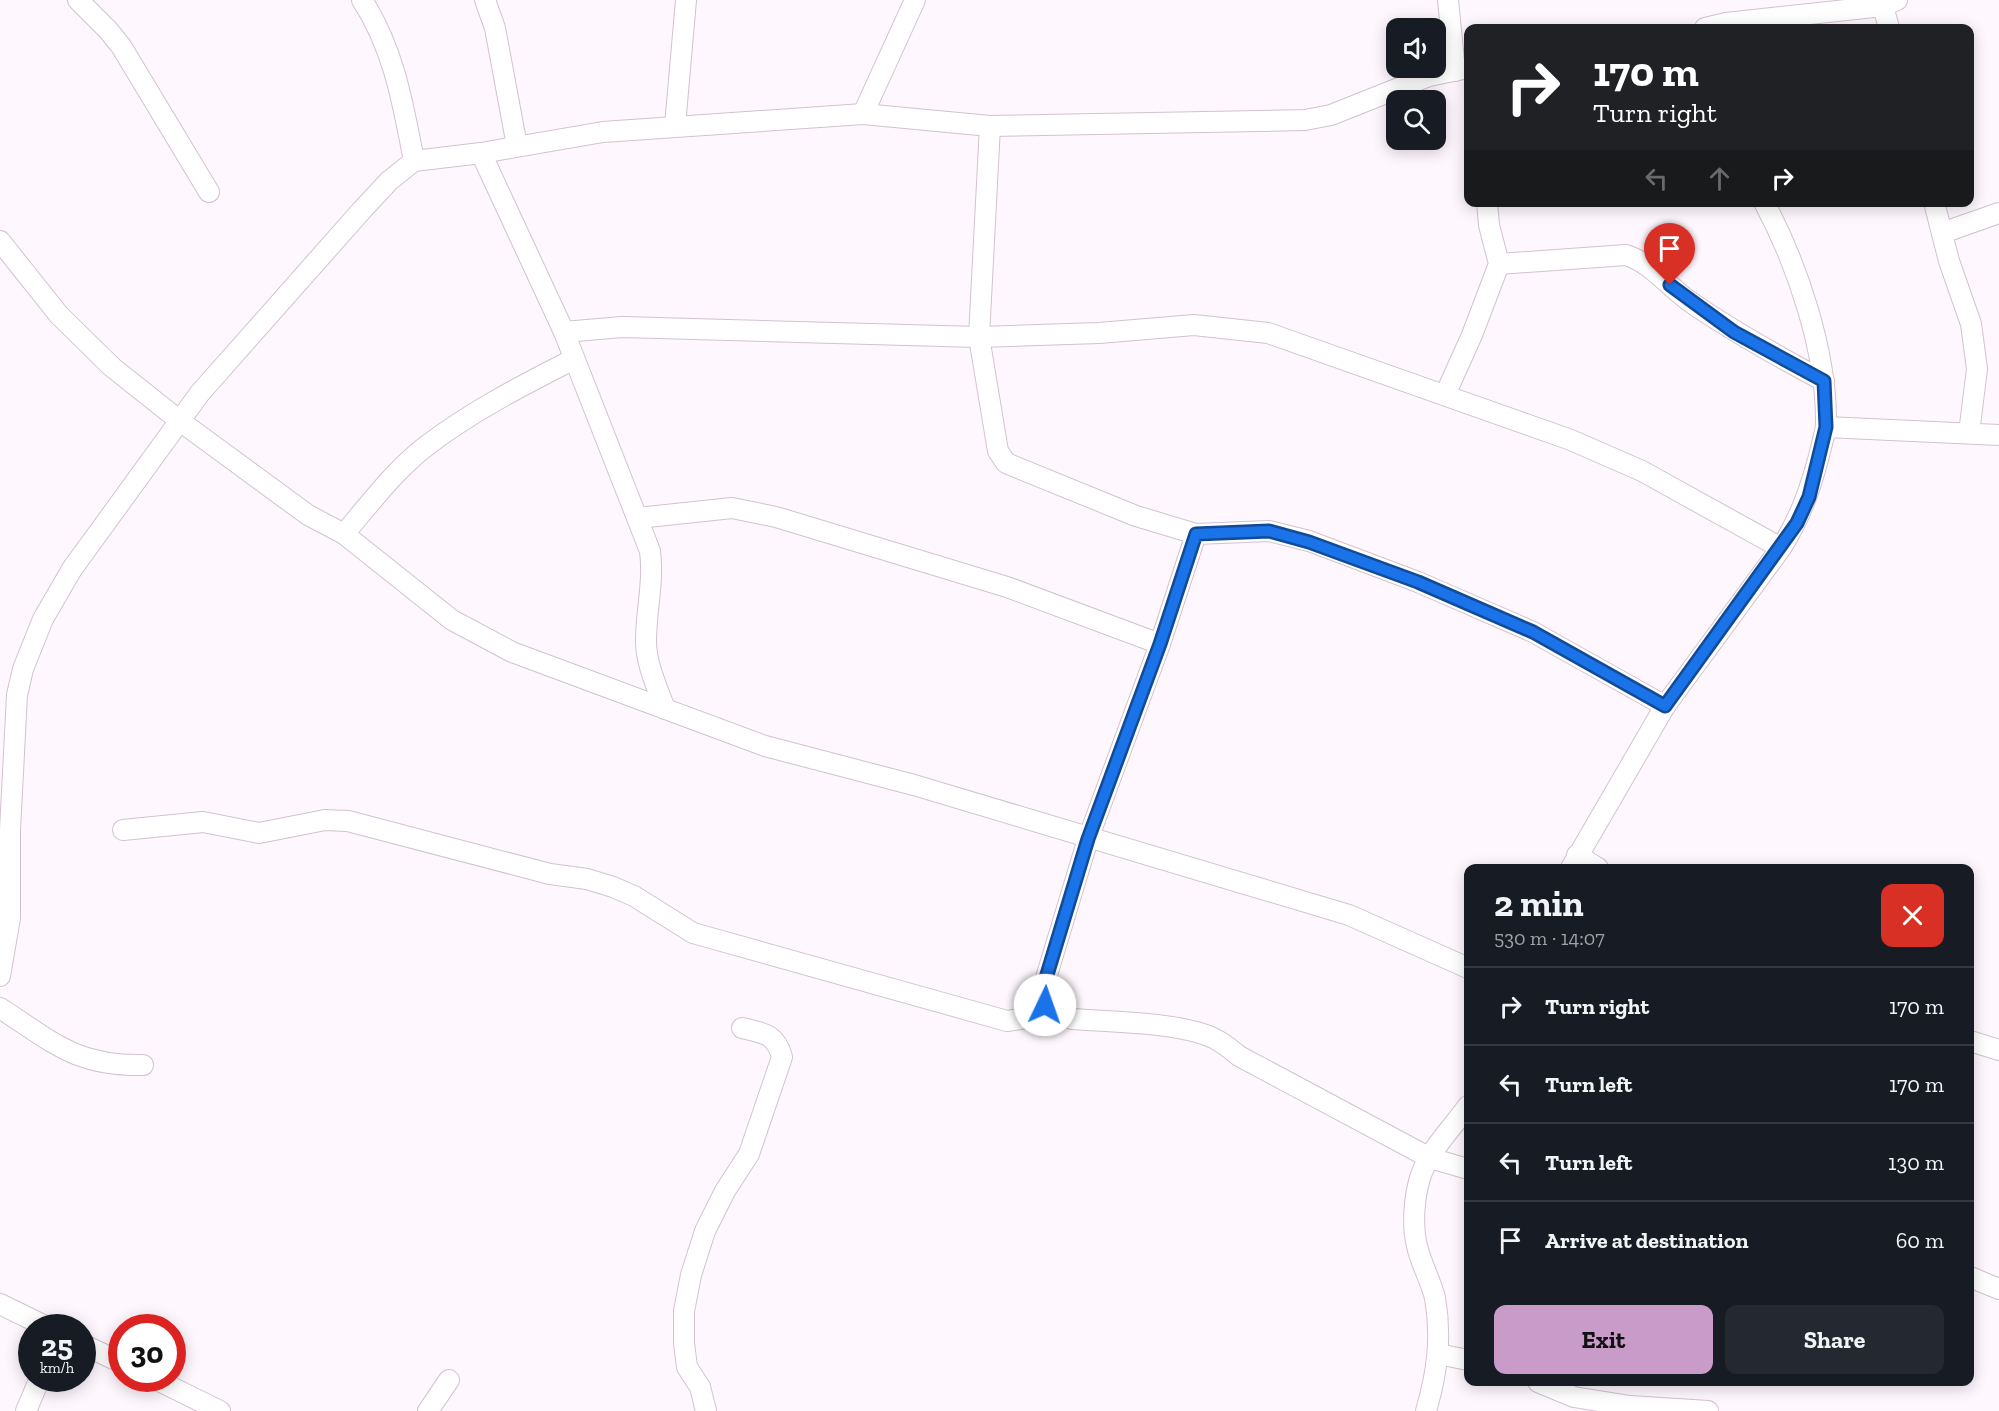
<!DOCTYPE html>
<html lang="en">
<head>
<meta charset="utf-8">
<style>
	body { margin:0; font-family:"Zilla Slab",serif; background:#242831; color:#f1f3f6; height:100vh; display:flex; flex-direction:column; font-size:22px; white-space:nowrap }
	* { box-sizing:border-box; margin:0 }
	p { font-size:20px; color:#9ea1a6 }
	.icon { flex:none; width:33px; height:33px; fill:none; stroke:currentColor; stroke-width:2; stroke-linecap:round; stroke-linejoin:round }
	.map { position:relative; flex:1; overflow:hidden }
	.sheet { position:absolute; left:1464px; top:864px; width:510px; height:522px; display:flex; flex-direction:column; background:#171b24; border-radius:12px; box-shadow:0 3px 15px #0003 }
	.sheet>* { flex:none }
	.banner { position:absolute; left:1464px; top:24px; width:510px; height:183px; border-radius:12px; box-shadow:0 3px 15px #0003; background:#202124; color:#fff; overflow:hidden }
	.buttons { position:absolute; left:1386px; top:18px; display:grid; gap:12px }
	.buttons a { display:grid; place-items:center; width:60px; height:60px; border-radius:12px; background:#171b24; box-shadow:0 3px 15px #0003; font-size:30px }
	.speed { position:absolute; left:18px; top:1314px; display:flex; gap:12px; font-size:30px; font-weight:700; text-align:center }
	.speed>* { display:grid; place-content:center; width:78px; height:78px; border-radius:50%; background:#171b24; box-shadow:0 3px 15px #0003; line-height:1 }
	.speed small { font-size:15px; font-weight:400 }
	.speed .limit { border:9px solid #d22; background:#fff; color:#111 }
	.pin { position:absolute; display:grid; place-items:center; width:51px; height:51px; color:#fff; margin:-62px -26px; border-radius:50% 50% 50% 0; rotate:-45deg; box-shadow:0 0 6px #0007 }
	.pin .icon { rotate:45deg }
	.me { position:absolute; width:66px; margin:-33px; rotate:3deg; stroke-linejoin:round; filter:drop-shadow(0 0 4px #0008) }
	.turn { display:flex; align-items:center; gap:21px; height:126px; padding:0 30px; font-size:27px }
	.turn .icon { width:78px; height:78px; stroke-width:2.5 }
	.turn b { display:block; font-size:42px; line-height:51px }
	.lanes { display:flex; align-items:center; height:57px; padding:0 30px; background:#0003; justify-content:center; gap:30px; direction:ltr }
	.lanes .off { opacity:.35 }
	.round { display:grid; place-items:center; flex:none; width:63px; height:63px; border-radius:12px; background:#242831 }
	.head { display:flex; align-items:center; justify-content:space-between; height:102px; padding:0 30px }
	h1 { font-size:36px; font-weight:700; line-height:45px }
	.action { display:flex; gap:12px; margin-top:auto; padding:12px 30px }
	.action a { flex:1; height:69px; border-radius:12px; background:#c89bc9; color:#111; font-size:24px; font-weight:700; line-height:69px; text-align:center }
	.action a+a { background:#242831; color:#f1f3f6 }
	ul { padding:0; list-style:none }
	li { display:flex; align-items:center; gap:18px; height:78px; padding:0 30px; border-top:2px solid #363941 }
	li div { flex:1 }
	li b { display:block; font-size:22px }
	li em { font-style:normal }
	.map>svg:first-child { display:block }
</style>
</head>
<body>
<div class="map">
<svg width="1999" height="1411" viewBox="0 0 1999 1411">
	<rect width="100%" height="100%" fill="#fef7fd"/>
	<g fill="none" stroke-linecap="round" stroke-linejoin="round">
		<g stroke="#d2c2d0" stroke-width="22">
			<g id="street">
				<polyline points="78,0 108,30 121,46 209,192"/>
				<path d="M362,0C394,49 403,104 414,161"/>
				<polyline points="485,0 495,28 517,146"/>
				<polyline points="1448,0 1455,71"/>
				<polyline points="1883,6 1889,28"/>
				<polyline points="1705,28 1726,23 1883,6 1897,0"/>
				<polyline points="863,114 915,0"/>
				<polyline points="675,126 686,0"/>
				<polyline points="990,126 979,337 998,451 1006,463 1136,516 1196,534 1269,531 1309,541 1418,582 1533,632 1665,706"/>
				<path d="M481,153L564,332L650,551C654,582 646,610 646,641C646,664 657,687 665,709"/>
				<polyline points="1934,202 1949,261 1971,324 1977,369 1969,433"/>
				<polyline points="1942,233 1999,213"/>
				<polyline points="0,241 59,315 112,367 180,421 308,515 344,534 452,620 512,652 765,746 914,785 1349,915 1468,968"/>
				<path d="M1499,264L1626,255C1651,263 1668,286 1689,301C1732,331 1777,356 1824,381"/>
				<polyline points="564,332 622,327 979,337 1099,333 1194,325 1268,333 1571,440 1642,471 1781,548"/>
				<polyline points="1445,395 1472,335 1499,264 1489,225 1487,202"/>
				<polyline points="1826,427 1999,435"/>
				<polyline points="638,518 732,508 776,517 1007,587 1160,644"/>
				<path d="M344,534C369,505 394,471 425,447C470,412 523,385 574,359"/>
				<path d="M1196,534L1160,644L1088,839L1046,978L1043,991L1045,1005L1056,1013L1072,1019C1111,1022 1166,1022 1203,1034C1217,1038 1228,1047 1239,1056L1430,1158L1468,1169"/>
				<polyline points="123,830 203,822 259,833 325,820 348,821 550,874 587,879 613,887 634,896 693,933 1007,1021 1027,1018 1045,1005"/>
				<polyline points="1577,855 1598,868"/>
				<path d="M1571,868L1665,706L1781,548C1800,518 1810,490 1819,456C1821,446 1825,435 1826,425C1827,352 1798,266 1764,202"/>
				<polyline points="0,976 10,918 10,830 17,695 23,669 43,619 72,569 200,393 362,210 389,181 414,161 481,153 603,132 863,114 990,126 1305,120 1331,115 1429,76 1468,68"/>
				<path d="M0,1008C54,1043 76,1066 143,1065"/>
				<polyline points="1970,1041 1999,1050"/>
				<polyline points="1970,1277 1999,1289"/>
				<polyline points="0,1304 49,1328"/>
				<polyline points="82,1344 122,1363"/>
				<polyline points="1438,1354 1468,1360"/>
				<polyline points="153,1378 220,1411"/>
				<polyline points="1538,1382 1574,1397 1630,1406 1708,1411"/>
				<polyline points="26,1411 40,1378"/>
				<polyline points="428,1411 449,1380"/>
				<path d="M706,1411L700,1387L687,1367L684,1343V1311L691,1275L705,1231L725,1191L749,1154L782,1057C776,1034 764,1033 742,1028"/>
				<path d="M1426,1411C1437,1373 1442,1338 1435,1298C1431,1281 1421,1264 1417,1246C1412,1226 1414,1198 1420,1178C1428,1152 1452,1128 1468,1106"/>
			</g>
		</g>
		<use href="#street" stroke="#fff" stroke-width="20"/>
	</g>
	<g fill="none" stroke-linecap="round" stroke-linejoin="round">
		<g stroke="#114b97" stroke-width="15">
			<polyline id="route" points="1045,1005 1043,991 1046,978 1088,839 1160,644 1196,534 1269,531 1309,542 1418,582 1533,632 1665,706 1797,523 1809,497 1826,427 1824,381 1734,332 1670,285"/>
		</g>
		<use href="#route" stroke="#1a73e8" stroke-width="10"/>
	</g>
</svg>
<div class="buttons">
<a><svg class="icon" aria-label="sound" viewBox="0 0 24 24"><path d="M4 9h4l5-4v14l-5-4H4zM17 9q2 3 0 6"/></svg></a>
<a><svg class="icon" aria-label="search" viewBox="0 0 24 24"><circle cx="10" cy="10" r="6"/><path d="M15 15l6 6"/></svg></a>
</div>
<div class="speed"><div>25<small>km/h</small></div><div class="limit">30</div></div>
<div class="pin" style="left:1670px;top:285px;background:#d93025"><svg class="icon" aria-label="arrive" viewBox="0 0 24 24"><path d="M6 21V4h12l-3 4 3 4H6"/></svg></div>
<svg class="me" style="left:1045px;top:1005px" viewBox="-20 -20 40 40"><circle r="19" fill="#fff"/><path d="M0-13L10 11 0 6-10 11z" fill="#1a73e8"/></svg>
<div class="banner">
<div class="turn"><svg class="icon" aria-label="right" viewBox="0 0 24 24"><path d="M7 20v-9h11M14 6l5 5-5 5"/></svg><div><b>170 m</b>Turn right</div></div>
<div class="lanes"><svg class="icon off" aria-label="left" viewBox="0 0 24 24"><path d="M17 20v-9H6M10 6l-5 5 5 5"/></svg><svg class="icon off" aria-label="ahead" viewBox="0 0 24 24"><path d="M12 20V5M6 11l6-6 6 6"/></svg><svg class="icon" aria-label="right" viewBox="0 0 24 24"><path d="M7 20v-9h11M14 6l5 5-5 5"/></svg></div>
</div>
<section class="sheet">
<div class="head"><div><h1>2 min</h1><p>530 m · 14:07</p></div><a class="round" style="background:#d93025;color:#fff"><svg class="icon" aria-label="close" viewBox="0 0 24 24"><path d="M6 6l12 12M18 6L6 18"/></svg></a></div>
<ul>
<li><svg class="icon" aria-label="right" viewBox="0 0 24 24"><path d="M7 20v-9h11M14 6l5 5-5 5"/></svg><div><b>Turn right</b></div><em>170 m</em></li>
<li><svg class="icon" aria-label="left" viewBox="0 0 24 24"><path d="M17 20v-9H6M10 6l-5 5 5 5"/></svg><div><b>Turn left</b></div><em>170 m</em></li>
<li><svg class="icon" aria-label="left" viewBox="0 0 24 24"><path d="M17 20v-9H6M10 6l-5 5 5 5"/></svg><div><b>Turn left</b></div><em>130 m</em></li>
<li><svg class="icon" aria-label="arrive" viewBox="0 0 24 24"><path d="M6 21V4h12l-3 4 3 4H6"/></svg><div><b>Arrive at destination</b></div><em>60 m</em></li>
</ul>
<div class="action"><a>Exit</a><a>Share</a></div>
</section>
</div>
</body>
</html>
